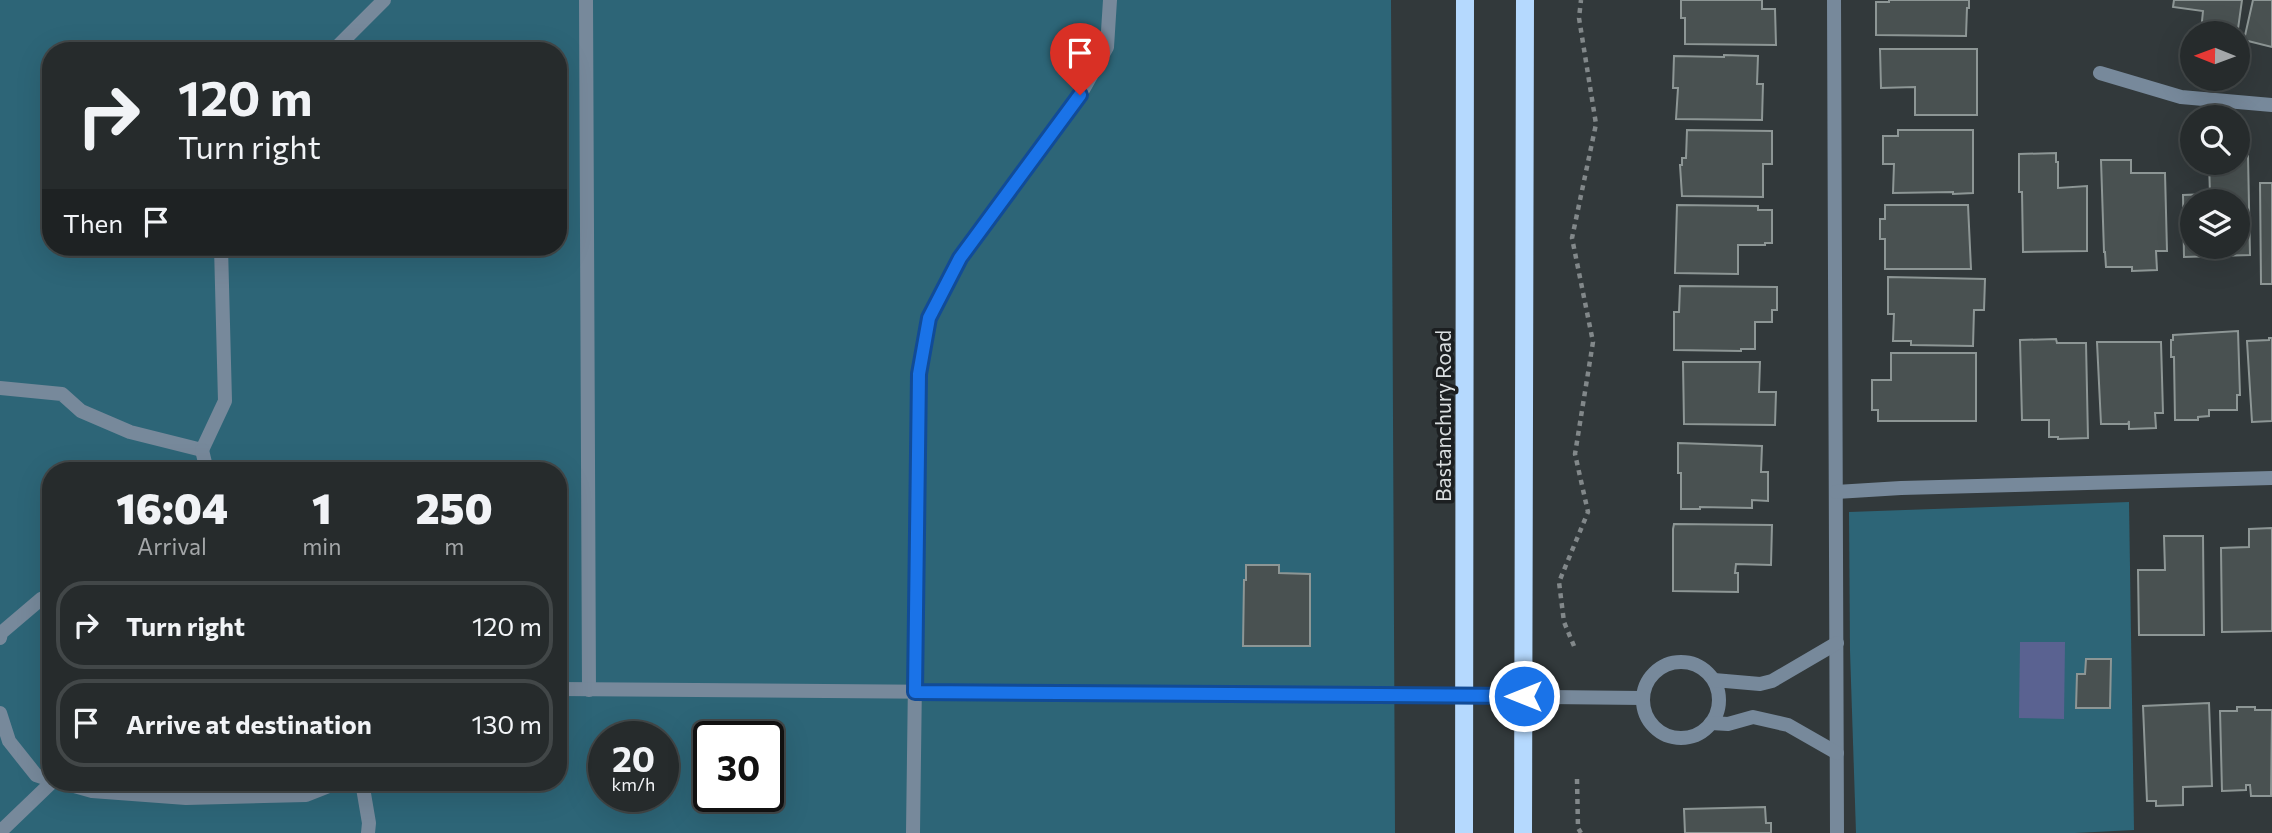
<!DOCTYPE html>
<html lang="en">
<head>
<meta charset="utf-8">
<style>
	body { margin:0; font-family:Commissioner,sans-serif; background:#2e3334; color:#f1f3f6; height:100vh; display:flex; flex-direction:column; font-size:26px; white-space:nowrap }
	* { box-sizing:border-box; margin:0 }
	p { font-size:23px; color:#a4a7a9 }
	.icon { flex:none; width:38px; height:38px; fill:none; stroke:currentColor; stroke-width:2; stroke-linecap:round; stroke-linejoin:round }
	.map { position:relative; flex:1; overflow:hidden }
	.drawer { position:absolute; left:42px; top:462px; width:525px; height:329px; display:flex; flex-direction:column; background:#262b2c; border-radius:28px; box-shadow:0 7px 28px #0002,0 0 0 2px #424748 }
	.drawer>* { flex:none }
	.top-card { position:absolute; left:42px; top:42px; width:525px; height:214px; border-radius:28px; box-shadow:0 7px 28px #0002,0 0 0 2px #424748; background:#262b2c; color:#f1f3f6; overflow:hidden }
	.needle { width:46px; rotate:271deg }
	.controls { position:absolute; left:2180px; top:21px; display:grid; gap:14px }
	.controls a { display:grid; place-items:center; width:70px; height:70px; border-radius:50%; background:#262b2c; box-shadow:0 7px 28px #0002,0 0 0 2px #424748; font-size:35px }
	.speed { position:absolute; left:588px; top:721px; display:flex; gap:14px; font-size:35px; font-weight:700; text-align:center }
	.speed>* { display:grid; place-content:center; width:91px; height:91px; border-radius:50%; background:#262b2c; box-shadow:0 7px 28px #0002,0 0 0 2px #424748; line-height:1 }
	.speed small { font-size:18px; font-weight:400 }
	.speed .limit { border:4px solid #111; border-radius:10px; background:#fff; color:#111 }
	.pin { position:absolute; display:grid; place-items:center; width:60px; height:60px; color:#fff; margin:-72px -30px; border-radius:50% 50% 50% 0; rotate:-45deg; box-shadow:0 0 7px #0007 }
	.pin .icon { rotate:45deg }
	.me { position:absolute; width:77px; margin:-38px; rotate:270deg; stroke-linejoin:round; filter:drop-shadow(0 0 5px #0008) }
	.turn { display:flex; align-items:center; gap:24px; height:147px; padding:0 21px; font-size:32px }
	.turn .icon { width:91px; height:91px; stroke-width:2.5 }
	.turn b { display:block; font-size:49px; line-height:60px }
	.then { display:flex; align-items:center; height:66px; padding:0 21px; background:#0003; gap:14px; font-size:26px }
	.eta { display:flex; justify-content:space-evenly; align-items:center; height:119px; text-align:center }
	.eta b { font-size:42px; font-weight:800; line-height:49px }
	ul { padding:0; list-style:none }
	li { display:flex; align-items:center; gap:21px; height:88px; margin:0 14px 10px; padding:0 7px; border:4px solid #424748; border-radius:28px }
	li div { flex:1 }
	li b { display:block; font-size:26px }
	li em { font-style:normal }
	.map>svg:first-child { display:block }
</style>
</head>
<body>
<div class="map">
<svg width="2272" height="833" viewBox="0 0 2272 833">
	<rect width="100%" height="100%" fill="#32393b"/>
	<g fill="#2d6577" fill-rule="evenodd">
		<path d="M0,0H1391L1395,833H0ZM51,51H558V247H51ZM51,471H558V782H51ZM604,737H663V796H604ZM709,737H768V796H709Z"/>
		<polygon points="2129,502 2134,830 2075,833 1856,833 1850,651 1849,512"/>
	</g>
	<polygon fill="#5a6291" points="2020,642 2065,642 2064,719 2019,718"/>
	<g fill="#495151" stroke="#8d9695" stroke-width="2" fill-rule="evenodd">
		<polygon points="1681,0 1762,0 1762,9 1775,9 1776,45 1685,44 1685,18 1681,18"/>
		<polygon points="1889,0 1969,0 1969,8 1967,8 1966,36 1876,35 1876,2 1889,2"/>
		<polygon points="2174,0 2242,0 2238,29 2229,28 2229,33 2201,31 2203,11 2173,7"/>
		<polygon points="2253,0 2272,0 2272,47 2244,40"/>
		<polygon points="1880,49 1977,49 1977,115 1915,115 1915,87 1881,88"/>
		<polygon points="1724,55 1758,56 1757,84 1763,84 1762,120 1676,119 1678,88 1673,88 1674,56 1724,57"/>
		<polygon points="1687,130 1772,131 1772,164 1763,164 1763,197 1682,196 1680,165 1682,165 1682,158 1686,158"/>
		<polygon points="1898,130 1973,130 1973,193 1953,194 1953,192 1893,193 1894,164 1883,164 1883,136 1898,136"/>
		<polygon points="2056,153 2056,162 2058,162 2058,188 2087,186 2087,251 2023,252 2022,192 2019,192 2019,154"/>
		<path d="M2238,156H2248L2250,255L2184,257L2183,195L2210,194L2209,163H2238ZM2193,201H2238V247H2193Z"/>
		<polygon points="2101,160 2131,160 2131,173 2165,173 2167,251 2156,251 2157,270 2132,271 2132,267 2106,267 2105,252 2104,252"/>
		<polygon points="2260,183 2272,183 2272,284 2261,284"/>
		<polygon points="1677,205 1758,206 1758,210 1772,210 1772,243 1765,243 1765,245 1738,245 1738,274 1675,273"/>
		<polygon points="1885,205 1968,205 1971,269 1885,269 1885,239 1880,239 1880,219 1885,219"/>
		<polygon points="1888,277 1985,279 1984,310 1974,310 1973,346 1911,345 1911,341 1893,341 1894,314 1888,314"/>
		<polygon points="1680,286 1777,287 1777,310 1772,310 1772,322 1755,322 1755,349 1741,349 1741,351 1674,350 1674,312 1679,312"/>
		<polygon points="2238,331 2240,395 2237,395 2237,410 2209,410 2209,416 2198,417 2198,420 2175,420 2174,357 2171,357 2171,340 2173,340 2173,335"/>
		<polygon points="2269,338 2272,338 2272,421 2252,422 2247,341 2269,340"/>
		<polygon points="2056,339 2057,343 2086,343 2088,438 2058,439 2058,437 2049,437 2049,420 2022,420 2020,340"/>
		<polygon points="2097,342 2161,342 2163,413 2155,413 2156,428 2129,429 2129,421 2128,424 2101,424"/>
		<polygon points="1891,353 1976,353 1976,421 1878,421 1878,410 1872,410 1872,380 1891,380"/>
		<polygon points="1683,362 1760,362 1759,392 1776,392 1775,425 1684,424"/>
		<polygon points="1678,443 1762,446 1761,472 1768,472 1768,501 1752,500 1752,508 1700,507 1700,509 1681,509 1681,473 1678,473"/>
		<polygon points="1674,524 1772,525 1771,565 1736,564 1735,573 1738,573 1738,592 1673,591 1673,529"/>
		<polygon points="2272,528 2272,631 2222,632 2221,548 2249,547 2249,529"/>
		<polygon points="2164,536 2203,536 2204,635 2139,635 2138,570 2165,570"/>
		<polygon points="1246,565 1279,565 1279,573 1310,574 1310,646 1243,646 1244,580 1246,580"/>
		<polygon points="2086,659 2111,659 2110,708 2076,708 2077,674 2085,674"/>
		<polygon points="2209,703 2212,786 2183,787 2183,805 2156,806 2156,801 2147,801 2143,706"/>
		<polygon points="2237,707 2255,707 2255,710 2272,710 2271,796 2251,796 2250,785 2246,785 2246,790 2222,791 2220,711 2237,711"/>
		<polygon points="1765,807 1766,823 1771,823 1771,833 1685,833 1684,809"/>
	</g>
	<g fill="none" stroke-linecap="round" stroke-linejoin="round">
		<g stroke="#82888a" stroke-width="4.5" stroke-dasharray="5 5" stroke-linecap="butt">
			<polyline points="1574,646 1564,622 1559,582 1588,512 1575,454 1593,342 1572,238 1596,124 1579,18 1581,0"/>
			<polyline points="1577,779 1578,828 1581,833"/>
		</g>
		<g stroke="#77899b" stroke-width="14">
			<polyline points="586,0 589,690"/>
			<polyline points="333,51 384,0"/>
			<polyline points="0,388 62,394 81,411 130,432 202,450 225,401 221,247"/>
			<polyline points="202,450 207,471"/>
			<polyline points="0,638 1,633 41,599 51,595"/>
			<polyline points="558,689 1465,696"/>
			<polyline points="0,713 9,741 36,775 51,780"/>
			<polyline points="60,782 92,791 186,798 306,795 339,782"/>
			<polyline points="362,782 369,823 368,833"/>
			<polyline points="0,832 52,782"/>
			<polyline points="913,833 919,374 930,318 960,258 1080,95 1107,47 1110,0"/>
		</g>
		<g stroke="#77899b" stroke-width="14">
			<polyline points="1834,0 1837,833"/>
			<polyline points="2100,73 2181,97 2272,105"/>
			<polyline points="1836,492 1901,488 2272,478"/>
			<circle cx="1681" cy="700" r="38"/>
			<polyline points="1714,680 1760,684 1772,681 1837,643"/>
			<polyline points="1465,696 1643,698"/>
			<polyline points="1711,723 1728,724 1753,717 1788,725 1837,753"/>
		</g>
		<g stroke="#b5d9fe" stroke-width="18">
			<polyline points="1464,833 1465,0"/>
			<polyline points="1523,833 1525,0"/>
		</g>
	</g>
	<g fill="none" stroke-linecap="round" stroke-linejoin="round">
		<g stroke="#114b97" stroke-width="18">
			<polyline id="route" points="1080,95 960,258 929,318 919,374 915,692 1524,696"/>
		</g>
		<use href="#route" stroke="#1a73e8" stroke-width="12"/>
	</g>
	<g text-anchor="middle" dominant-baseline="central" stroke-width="7" stroke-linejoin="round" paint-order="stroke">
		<g font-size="21" fill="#dbdfe1" stroke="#1c1f21">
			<text transform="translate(1442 416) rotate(-90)">Bastanchury Road</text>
		</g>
	</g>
</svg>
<div class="controls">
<a><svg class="needle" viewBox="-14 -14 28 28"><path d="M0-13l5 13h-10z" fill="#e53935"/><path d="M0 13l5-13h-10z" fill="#a4a7a9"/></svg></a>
<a><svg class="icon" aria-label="search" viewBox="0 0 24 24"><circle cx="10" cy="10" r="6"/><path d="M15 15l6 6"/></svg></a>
<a><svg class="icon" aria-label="layers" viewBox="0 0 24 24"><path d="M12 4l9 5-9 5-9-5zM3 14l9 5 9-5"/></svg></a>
</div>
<div class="speed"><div>20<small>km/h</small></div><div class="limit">30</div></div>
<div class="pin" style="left:1080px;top:95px;background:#d93025"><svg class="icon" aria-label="arrive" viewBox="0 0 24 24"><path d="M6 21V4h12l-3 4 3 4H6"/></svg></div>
<svg class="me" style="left:1524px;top:696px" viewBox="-20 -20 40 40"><circle r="17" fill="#1a73e8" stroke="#fff" stroke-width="3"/><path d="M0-11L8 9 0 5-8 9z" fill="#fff"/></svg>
<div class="top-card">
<div class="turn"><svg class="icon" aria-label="right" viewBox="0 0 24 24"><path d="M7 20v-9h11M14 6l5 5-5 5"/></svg><div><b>120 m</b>Turn right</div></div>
<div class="then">Then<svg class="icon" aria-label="arrive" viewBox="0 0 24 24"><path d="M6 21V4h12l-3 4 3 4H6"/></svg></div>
</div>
<section class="drawer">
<div class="eta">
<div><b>16:04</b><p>Arrival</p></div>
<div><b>1</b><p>min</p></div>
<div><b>250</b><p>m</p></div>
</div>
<ul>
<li><svg class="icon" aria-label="right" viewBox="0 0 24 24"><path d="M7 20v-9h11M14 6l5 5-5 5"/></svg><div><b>Turn right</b></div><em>120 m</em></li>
<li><svg class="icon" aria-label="arrive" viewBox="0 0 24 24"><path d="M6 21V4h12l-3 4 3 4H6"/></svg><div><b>Arrive at destination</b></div><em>130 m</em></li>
</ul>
</section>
</div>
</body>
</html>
